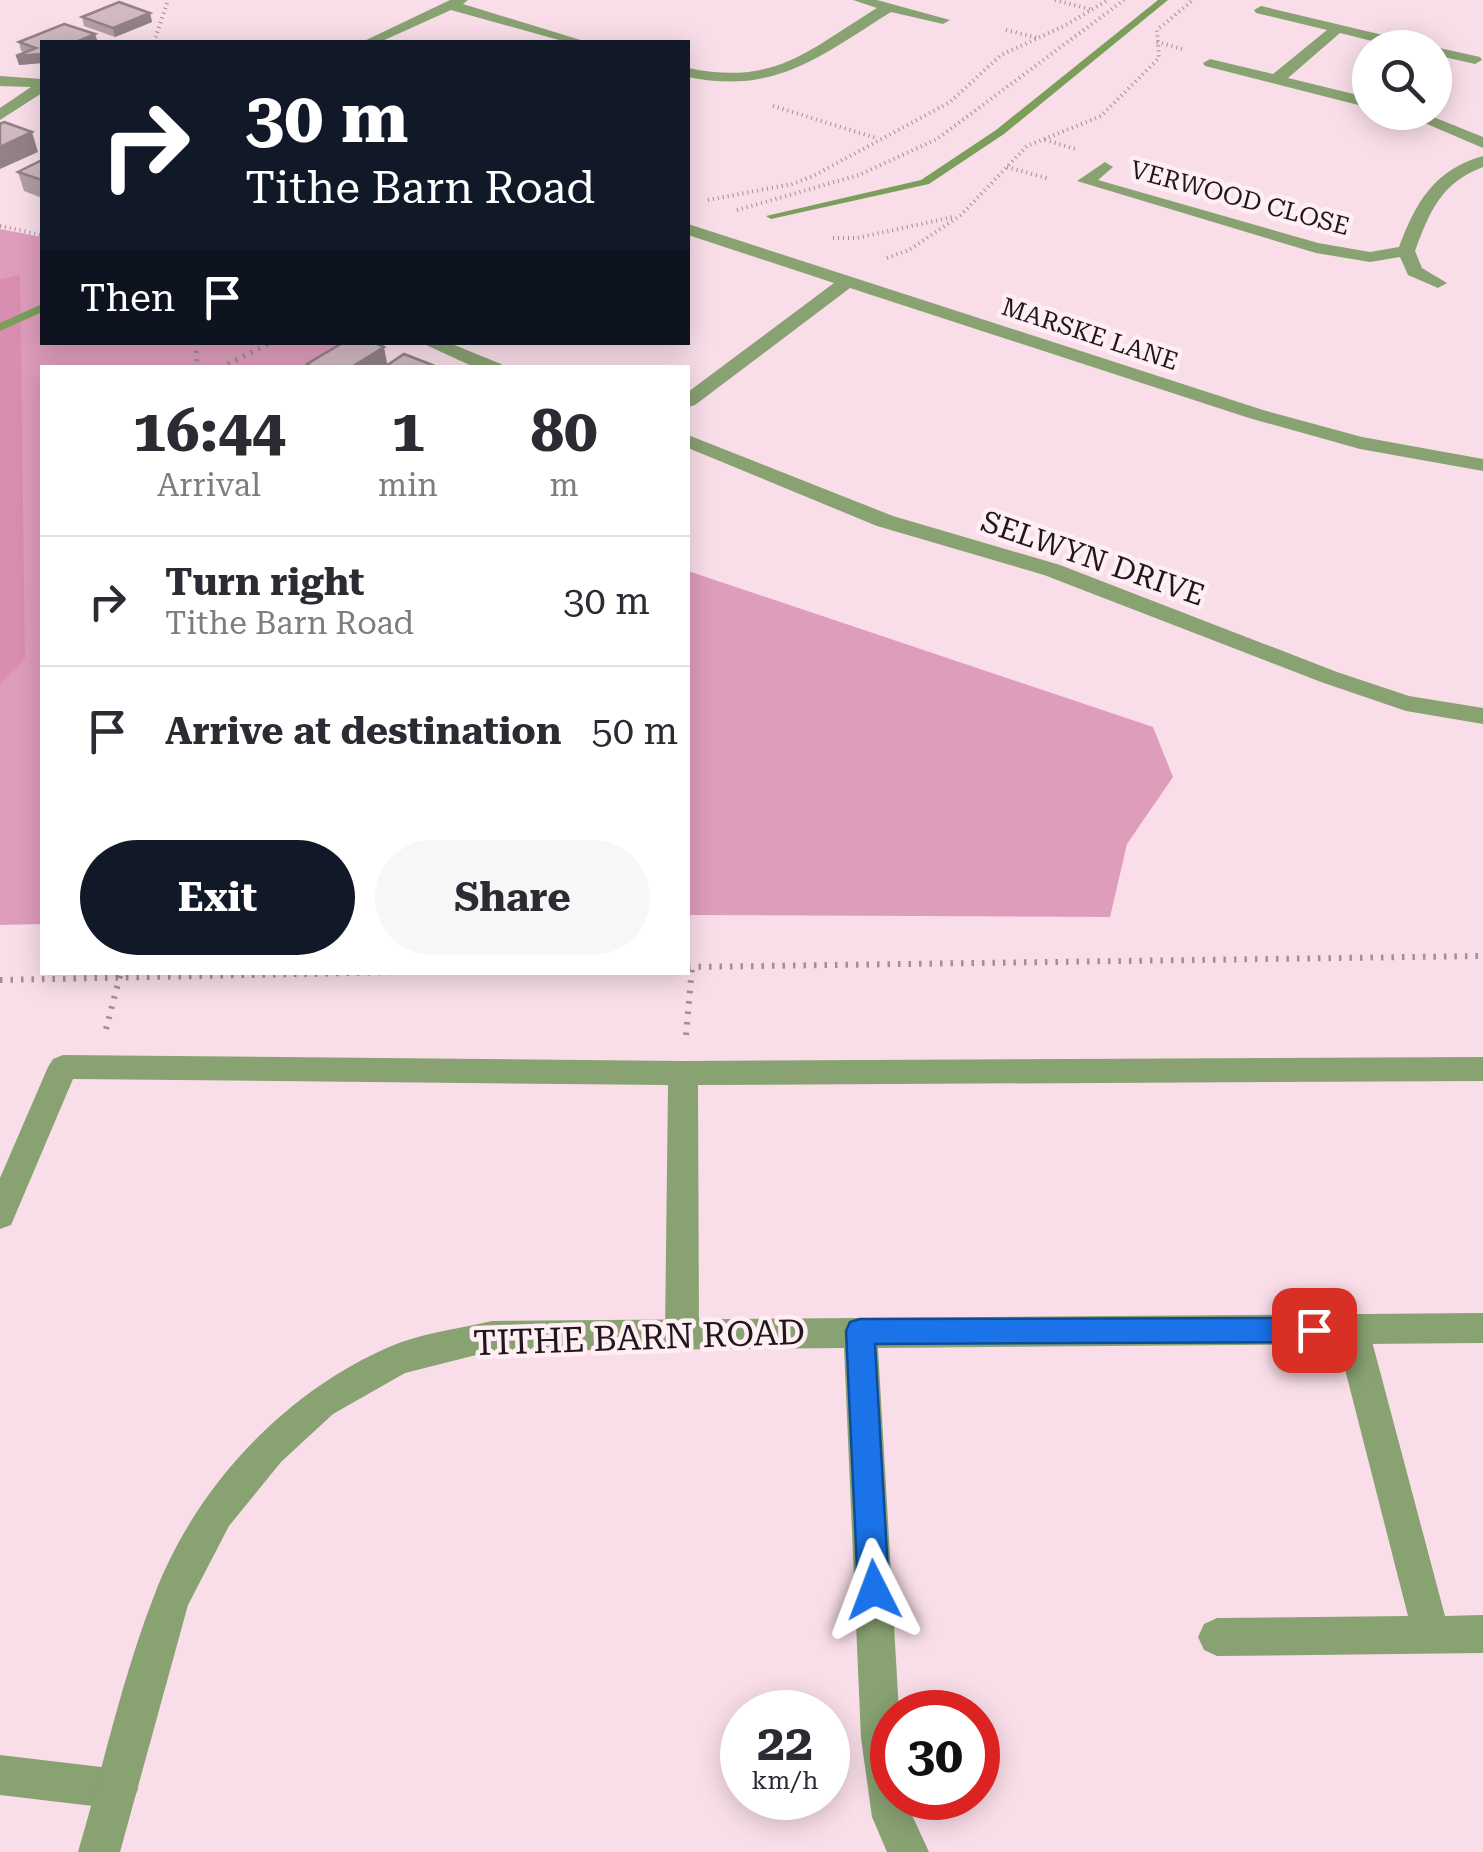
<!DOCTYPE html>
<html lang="en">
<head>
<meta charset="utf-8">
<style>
	body { margin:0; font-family:"Roboto Serif",serif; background:#f7f7f7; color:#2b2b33; height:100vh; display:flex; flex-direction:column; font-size:38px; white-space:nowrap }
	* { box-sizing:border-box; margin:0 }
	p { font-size:32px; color:#7c7c81 }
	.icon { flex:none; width:55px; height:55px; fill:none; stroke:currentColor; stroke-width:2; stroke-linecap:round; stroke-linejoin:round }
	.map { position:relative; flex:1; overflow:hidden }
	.sheet { position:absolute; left:40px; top:365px; width:650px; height:610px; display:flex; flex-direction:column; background:#fff; border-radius:0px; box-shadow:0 5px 25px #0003 }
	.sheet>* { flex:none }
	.top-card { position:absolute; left:40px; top:40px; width:650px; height:305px; border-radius:0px; box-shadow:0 5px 25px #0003; background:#111827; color:#fff; overflow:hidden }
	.buttons { position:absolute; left:1352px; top:30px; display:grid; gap:20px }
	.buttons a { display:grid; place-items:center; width:100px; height:100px; border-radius:50%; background:#fff; box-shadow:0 5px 25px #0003; font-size:50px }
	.speed { position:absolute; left:720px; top:1690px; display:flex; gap:20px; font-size:50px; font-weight:700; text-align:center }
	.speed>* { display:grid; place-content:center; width:130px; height:130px; border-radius:50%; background:#fff; box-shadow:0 5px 25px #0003; line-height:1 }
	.speed small { font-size:25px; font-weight:400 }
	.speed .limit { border:15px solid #d22; background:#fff; color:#111 }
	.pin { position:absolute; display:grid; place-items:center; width:85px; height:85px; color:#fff; margin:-42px; border-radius:20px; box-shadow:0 5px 15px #0006 }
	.me { position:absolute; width:110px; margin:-55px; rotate:357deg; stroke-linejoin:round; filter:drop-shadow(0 0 8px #0008) }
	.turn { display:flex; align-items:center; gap:35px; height:210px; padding:0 40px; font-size:45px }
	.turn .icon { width:130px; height:130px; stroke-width:2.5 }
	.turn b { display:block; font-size:70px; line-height:85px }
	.then { display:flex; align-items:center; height:95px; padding:0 40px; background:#0003; gap:20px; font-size:38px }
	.eta { display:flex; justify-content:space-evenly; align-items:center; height:170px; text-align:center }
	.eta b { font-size:60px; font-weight:700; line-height:70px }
	.cta { display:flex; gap:20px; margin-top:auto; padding:20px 40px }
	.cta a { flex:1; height:115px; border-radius:60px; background:#111827; color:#fff; font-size:40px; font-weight:700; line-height:115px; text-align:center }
	.cta a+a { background:#f7f7f7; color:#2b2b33 }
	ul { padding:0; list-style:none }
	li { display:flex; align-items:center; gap:30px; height:130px; padding:0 40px; border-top:2px solid #e1e1e2 }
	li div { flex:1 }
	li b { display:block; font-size:38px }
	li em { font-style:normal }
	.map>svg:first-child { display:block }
</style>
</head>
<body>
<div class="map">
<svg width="1483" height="1852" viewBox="0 0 1483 1852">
	<rect width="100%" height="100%" fill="#f9dee9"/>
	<g fill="#de9dbb">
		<polygon points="0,229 42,237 42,342 376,343 335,367 42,368 42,924 0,925"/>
		<polygon points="688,571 1153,727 1173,777 1127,844 1110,917 688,915"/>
	</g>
	<polygon fill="#d98db1" points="20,275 25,659 0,684 0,279"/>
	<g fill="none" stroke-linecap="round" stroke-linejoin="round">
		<g fill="#7b9f5b" fill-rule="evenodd">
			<polygon points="1158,0 1168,0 1004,134 929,184 771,219 766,216 921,180 996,130"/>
			<polygon points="42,304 42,312 0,331 0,323"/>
		</g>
		<g stroke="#a28e97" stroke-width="4" stroke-dasharray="1 4" stroke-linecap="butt">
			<polyline points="1055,0 1093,10"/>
			<polyline points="1006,30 1038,38"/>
			<polyline points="154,42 168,0"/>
			<polyline points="1157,42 1185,50"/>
			<polyline points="773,106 876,138"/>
			<polyline points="1045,140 1076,149"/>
			<polyline points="1007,167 1050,179"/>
			<polyline points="708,200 792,184 813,176 950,102 1001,55 1064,26 1108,0"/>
			<polyline points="737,210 859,175 937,139 1124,0"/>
			<polyline points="0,226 42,235"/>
			<polyline points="833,238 857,238 953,217"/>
			<polyline points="887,258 909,250 961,215 1027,146 1101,116 1159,58 1157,30 1193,0"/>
		</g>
		<g stroke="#a28e97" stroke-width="5" stroke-dasharray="2.5 6" stroke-linecap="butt">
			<polyline points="196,342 197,368"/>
			<polyline points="220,368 272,342"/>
		</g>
		<g stroke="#a28e97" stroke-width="6" stroke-dasharray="2.5 8" stroke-linecap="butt">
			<polyline points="688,967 1483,956"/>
			<polyline points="0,980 399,972"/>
			<polyline points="106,1029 121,972"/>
			<polyline points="686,1035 692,967"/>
		</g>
		<g fill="#88a272" fill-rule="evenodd">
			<polygon points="63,1055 683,1061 1483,1057 1483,1081 698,1085 699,1333 694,1344 682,1348 670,1344 665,1333 668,1085 73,1079 11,1225 0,1229 0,1178 48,1067 53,1059"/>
			<polygon points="1352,1315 1364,1319 1369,1330 1445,1616 1483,1615 1483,1653 1217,1656 1204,1650 1198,1637 1204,1624 1217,1618 1408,1616 1335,1330 1340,1319"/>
			<polygon points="0,1755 118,1769 132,1775 138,1789 132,1803 118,1809 0,1795"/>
		</g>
		<g fill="#88a272" fill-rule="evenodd">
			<polygon points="450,0 468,0 463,4 587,42 566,42 451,10 380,42 362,42"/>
			<path d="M853,0H877L950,20L943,24L891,12C820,56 776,95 688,77V68C775,86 807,51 877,8Z"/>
			<polygon points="1261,6 1425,45 1427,48 1400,48 1340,33 1288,78 1370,98 1370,108 1205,66 1203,63 1210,59 1273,74 1327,30 1256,13 1254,10"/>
			<polygon points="1435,47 1480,57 1482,60 1475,64 1435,55 1435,48 1431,48"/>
			<polygon points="0,76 42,79 42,93 0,120 0,108 31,87 0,86"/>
			<polygon points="1399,112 1421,112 1483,137 1483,148"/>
			<path d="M1483,156V167C1441,183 1430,211 1415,251L1422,268L1447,283L1438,288L1408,275L1400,257L1370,262L1316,253L1077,181L1105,162L1113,167L1098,180L1318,243L1370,252L1399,247C1416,202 1434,170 1483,156Z"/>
			<polygon points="688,224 1263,410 1362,437 1483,459 1483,471 1360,449 1249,418 850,288 695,405 688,407 688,392 834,283 688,235"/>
			<polygon points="447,342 501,364 503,368 476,368 424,344"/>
			<polygon points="688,435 893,516 1060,565 1337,672 1409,696 1483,708 1483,724 1406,711 1321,682 1044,575 877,526 688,448"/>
			<path d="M1483,1313V1343L878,1348L899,1712H892V1798H909L912,1815L929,1852H887L872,1817L861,1738L844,1348L492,1351L405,1373L333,1414L281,1462L229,1526L188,1605L120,1852H78C103,1767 122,1678 154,1596C194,1489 283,1393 389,1347C420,1333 459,1329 492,1321Z"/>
		</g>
	</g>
	<g fill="#b49ea7">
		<polygon points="150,13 152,22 115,37 84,26 82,17"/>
		<polygon points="19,42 42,42 42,63 19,65 24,52 21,51"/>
		<polygon points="42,160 42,198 24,191 18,172"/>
	</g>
	<g fill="#928188">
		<polygon points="150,13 152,22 115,37 113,28"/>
		<polygon points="95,34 98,42 76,42"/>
		<polygon points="42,54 42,63 19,65 16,56"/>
		<polygon points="32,132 38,152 0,169 0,147"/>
		<polygon points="384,347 388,368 350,368"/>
	</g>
	<g fill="#d1b8c2" stroke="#928188" stroke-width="2.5">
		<polygon points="119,2 150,13 113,28 82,17"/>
		<polygon points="64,24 95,34 76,42 42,42 42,54 16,56 36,48 19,42"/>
		<polygon points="4,122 32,132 0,147 0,124"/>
		<polygon points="42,160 42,180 18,172"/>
		<polygon points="344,342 373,342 384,347 350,368 315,368 307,364"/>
		<polygon points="404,354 440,368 383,368"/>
	</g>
	<polygon fill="#1a73e8" stroke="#114b97" stroke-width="2.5" points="1314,1318 1324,1321 1328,1330 1324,1339 1314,1342 875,1344 889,1590 884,1601 874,1606 863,1601 858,1590 846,1331 850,1322 860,1319"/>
	<g text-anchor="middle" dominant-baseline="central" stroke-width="9" stroke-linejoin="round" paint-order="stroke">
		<g font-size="25" fill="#20171b" stroke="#ffeff5">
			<text transform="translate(1240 198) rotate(15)">VERWOOD CLOSE</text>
			<text transform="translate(1090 334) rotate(18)">MARSKE LANE</text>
		</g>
		<g font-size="30" fill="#20171b" stroke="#ffeff5">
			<text transform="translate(1093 558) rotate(19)">SELWYN DRIVE</text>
		</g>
		<g font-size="35" fill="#20171b" stroke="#ffeff5">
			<text transform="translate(639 1338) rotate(-2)">TITHE BARN ROAD</text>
		</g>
	</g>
</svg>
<div class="buttons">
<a><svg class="icon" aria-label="search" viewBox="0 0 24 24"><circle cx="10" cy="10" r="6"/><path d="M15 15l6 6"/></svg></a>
</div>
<div class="speed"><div>22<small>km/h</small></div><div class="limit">30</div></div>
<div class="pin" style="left:1314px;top:1330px;background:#d93025"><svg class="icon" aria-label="arrive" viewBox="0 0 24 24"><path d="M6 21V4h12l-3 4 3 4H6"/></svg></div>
<svg class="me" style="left:874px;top:1590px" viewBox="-20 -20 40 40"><path d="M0-17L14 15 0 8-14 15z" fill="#1a73e8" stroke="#fff" stroke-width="4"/></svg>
<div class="top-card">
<div class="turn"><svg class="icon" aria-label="right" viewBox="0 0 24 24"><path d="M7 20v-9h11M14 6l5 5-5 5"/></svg><div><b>30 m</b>Tithe Barn Road</div></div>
<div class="then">Then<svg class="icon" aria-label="arrive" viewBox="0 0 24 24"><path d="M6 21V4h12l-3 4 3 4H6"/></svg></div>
</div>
<section class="sheet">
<div class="eta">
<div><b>16:44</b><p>Arrival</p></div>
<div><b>1</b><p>min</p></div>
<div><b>80</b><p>m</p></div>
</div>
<ul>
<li><svg class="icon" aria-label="right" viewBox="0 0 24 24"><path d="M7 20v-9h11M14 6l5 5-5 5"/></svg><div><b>Turn right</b><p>Tithe Barn Road</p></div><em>30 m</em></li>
<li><svg class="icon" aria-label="arrive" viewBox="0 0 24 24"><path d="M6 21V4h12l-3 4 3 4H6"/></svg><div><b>Arrive at destination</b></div><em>50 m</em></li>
</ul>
<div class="cta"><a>Exit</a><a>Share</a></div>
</section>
</div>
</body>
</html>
